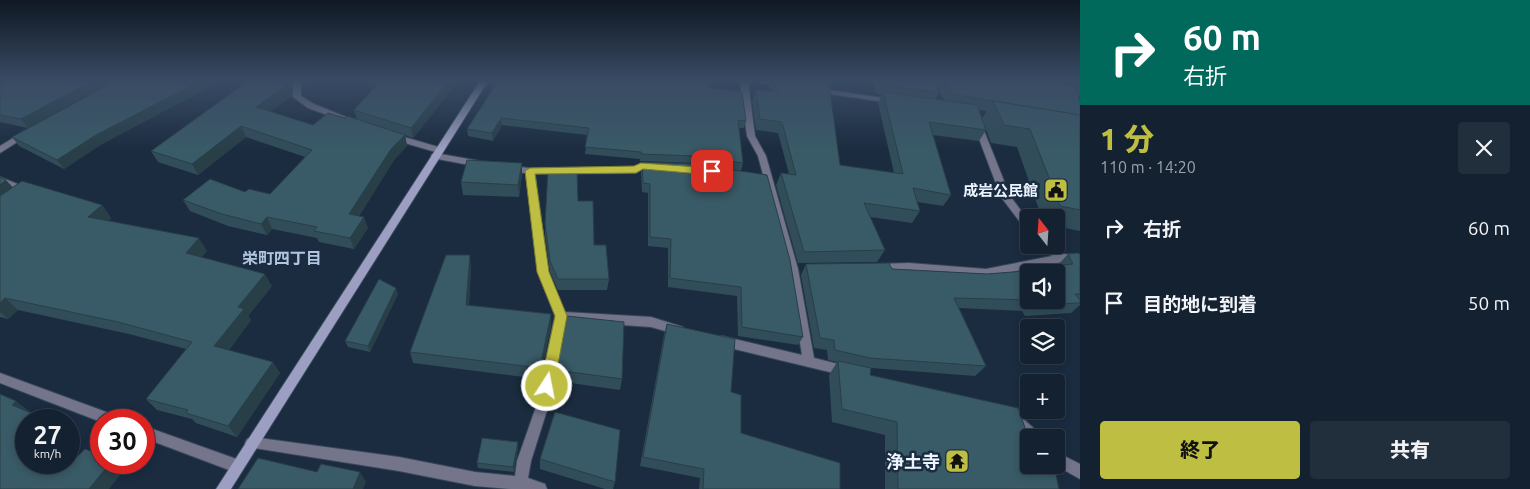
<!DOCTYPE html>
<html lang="ja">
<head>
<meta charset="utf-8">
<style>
	body { margin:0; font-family:Ubuntu,"Noto Sans JP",sans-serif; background:#212e3c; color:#f1f3f6; height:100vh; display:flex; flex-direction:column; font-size:19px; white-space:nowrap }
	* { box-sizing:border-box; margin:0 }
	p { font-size:16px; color:#9da3ab }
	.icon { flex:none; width:28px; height:28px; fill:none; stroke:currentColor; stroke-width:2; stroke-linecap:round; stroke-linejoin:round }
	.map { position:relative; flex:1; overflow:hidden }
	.panel { display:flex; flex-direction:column; background:#142130; width:450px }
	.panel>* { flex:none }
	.guide { background:#00695c; color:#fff; overflow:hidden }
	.needle { width:32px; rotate:343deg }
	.tools { position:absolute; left:1020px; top:209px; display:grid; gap:10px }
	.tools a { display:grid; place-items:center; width:45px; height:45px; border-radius:5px; background:#142130; box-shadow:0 2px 8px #0003,0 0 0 1px #333e4c; font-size:25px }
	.speed { position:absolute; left:15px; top:409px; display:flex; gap:10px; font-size:25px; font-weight:700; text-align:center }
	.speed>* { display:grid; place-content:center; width:65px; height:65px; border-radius:50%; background:#142130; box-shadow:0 2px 8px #0003,0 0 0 1px #333e4c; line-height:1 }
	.speed small { font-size:12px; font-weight:400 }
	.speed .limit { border:8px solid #d22; background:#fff; color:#111 }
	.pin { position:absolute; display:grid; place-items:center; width:42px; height:42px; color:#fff; margin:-21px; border-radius:10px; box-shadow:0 2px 8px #0006 }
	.me { position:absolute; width:55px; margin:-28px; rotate:11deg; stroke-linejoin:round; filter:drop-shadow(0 0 4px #0008) }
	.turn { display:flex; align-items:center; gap:18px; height:105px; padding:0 20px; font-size:22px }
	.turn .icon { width:65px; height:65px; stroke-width:2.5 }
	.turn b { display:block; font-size:35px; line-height:42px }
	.round { display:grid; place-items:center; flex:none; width:52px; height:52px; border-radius:5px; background:#212e3c }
	.headline { display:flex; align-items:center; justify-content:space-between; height:85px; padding:0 20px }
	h1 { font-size:30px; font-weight:800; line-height:38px; color:#bebf42 }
	.button { display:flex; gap:10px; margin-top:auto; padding:10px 20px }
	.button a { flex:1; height:58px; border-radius:5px; background:#bebf42; color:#111; font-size:20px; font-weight:800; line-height:58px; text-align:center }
	.button a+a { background:#212e3c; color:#f1f3f6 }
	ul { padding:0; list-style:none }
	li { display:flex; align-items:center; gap:15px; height:75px; padding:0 20px }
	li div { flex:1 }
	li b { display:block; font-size:19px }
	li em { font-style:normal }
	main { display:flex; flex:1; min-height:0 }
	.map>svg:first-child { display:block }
</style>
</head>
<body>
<main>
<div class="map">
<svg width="1080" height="489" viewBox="0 0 1080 489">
	<rect width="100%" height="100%" fill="#1b2c40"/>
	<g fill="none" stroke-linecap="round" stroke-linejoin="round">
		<g stroke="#38485b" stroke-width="2">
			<g id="street">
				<polygon points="293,81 301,81 301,96 314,104 356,121 352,123 349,123 308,108 293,97"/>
				<polygon points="740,81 748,81 755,136 766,156 798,269 814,358 850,367 852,371 850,375 846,376 722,346 718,344 716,341 718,338 722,336 802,355 788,269 758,156 747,136"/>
				<polygon points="755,81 773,81 787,85 783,87"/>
				<polygon points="814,88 891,99 895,101 891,103 817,92 813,90"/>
				<polygon points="974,121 977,121 981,123 1010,196 1029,221 1029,231 1026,230 1001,197 973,123"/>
				<polygon points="23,132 26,132 30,134 0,153 0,146"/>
				<polygon points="394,134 442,148 443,150 439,153 391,139 390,137"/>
				<polygon points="435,153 480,161 484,164 480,167 432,158 431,156 432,154"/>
				<polygon points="641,163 653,164 657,167 653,170 643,169 636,173 535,174 548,272 565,312 651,317 683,327 685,330 683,333 679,335 651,327 566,321 549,404 531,461 528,478 545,484 547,489 511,489 475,486 399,471 247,447 245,443 247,439 252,437 399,457 475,472 515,476 517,461 537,404 555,316 538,272 526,173 509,172 505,169 509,166 530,168 634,167"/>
				<polygon points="0,177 30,189 32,191 27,194 0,183"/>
				<polygon points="1040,245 1052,245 1063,254 1080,255 1080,263 1067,261 986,277 909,271 878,272 874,271 873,268 874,265 878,264 909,263 986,269 1052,256"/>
				<polygon points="0,373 117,416 118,420 101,420 101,422 0,383"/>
				<polygon points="1013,412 1018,414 1040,434 1041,438 1029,438 1029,441 1008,422 1007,418 1008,414"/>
				<polygon points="144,426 242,461 244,466 242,471 237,473 144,438"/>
				<polygon points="1056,452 1080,464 1080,479 1055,465"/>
			</g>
		</g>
		<g stroke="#38485b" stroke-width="2">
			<polygon id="secondary" points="480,81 488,81 231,489 216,489"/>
		</g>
		<use href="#street" fill="#74758b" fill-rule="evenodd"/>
		<use href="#secondary" fill="#9d9fc2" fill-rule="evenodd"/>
	</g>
	<g fill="#314d59">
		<polygon points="9,81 221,81 102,144 64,169 19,146 12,137 101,89 87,95 28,128 0,122 0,86"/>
		<polygon points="380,81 458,81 458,82 413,138 405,135 407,146 394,160 359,216 368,228 354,249 319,242 317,238 272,229 267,235 228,226 190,211 183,200 245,192 270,194 305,157 246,137 198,175 158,162 151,151 292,96 270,111 313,125 345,118 357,119 354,110"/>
		<polygon points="498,81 709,88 746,121 744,128 739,128 743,163 741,171 693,163 640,161 640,159 585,154 587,135 502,125 493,141 468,136 467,129"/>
		<polygon points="770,81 825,81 825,83 840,165 894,173 878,103 882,95 876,94 873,81 934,81 939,93 935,99 944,100 935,81 1051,81 1069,85 1070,81 1080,81 1080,96 1078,95 1080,102 1080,231 1056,226 1056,218 1042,218 1017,147 991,143 982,118 987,111 979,110 986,130 979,141 933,135 951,195 943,206 917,202 920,211 912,223 870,217 885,250 877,262 798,263 776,185 781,173 789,174 778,133 756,130 752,101 756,90 770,92 769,86"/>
		<polygon points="642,163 803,337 798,345 738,336 737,296 668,287 668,248 648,246 648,193 642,192 641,173"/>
		<polygon points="522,175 519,197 463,195 461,182"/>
		<polygon points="0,177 13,188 102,205 111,218 108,221 207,251 201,257 272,286 248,316 251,320 229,350 280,373 237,437 196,423 192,419 157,410 146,399 186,349 129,334 18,310 8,319 0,317"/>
		<polygon points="578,201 594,245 609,279 607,290 558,290 550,272 545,235 545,224"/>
		<polygon points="1068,254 1080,254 1080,305 1071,313 1025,316 1022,311 959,308 986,366 975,376 871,368 870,375 1028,438 1059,489 885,489 885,435 832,422 829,375 837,362 828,360 827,350 814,348 801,275 806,264 987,274 1044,270 1048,266 1058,265"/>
		<polygon points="471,267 469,305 551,314 551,326 540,379 413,363 410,352"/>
		<polygon points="398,294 370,352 348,347 345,341"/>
		<polygon points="667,324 731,392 741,433 840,489 699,489 700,478 640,466 664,335"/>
		<polygon points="556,370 622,379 620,390 556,381"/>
		<polygon points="518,447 514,472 478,468 477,463"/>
		<polygon points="540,459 615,482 613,489 605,489 540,469"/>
	</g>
	<g fill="#283f48">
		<polygon points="94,81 118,81 87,95 28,128 21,119 81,87"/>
		<polygon points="200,81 221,81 102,144 64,169 57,160 96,135"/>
		<polygon points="288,81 292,81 292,96 260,118 256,107"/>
		<polygon points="300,81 313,81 303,88"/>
		<polygon points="449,81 458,81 458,82 413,138 411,128"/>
		<polygon points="501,118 502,125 493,141 492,133"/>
		<polygon points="241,126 246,137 198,175 192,164"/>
		<polygon points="405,135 407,146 394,160 353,225 349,214 391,149"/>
		<polygon points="522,163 522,175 519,197 518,185"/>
		<polygon points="6,180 17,192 0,205 0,185"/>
		<polygon points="102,205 111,218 98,229 88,217"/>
		<polygon points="267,217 272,229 267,235 261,224"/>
		<polygon points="364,217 368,228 354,249 350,238"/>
		<polygon points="199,238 207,251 194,265 186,253"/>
		<polygon points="470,255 471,267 468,317 466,305"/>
		<polygon points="265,274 272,286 248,316 251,320 223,357 214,346 238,307"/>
		<polygon points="396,288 398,294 370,352 368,346"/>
		<polygon points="5,298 18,310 8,319 0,312 0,303"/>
		<polygon points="551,314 551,326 540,379 540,368"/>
		<polygon points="273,362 280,373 237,437 228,426"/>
		<polygon points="16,401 29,411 25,415 12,405"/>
		<polygon points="26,435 26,442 22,439"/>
		<polygon points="518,442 518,447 514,472 513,467"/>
		<polygon points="111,462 117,462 125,469 109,489 89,489"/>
		<polygon points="360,472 366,482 363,489 353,489"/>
	</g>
	<g fill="#395a67" stroke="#283f48" fill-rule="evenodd">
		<polygon points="9,81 94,81 81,87 21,119 0,115 0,86"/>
		<polygon points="116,81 200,81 96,135 57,160 12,137"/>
		<polygon points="248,81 288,81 288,85 256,107 313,125 328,113 345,118 347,116 405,135 391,149 349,214 364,217 350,238 314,231 317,227 267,217 261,224 222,214 183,200 210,179 245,192 249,189 270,194 312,150 241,126 192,164 151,151"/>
		<polygon points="380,81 449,81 411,128 354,110"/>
		<polygon points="498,81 709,81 709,88 742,92 746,121 738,120 743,163 695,156 641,154 641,152 585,147 589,128 501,118 492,133 467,129"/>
		<polygon points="774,81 813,81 829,84 840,165 903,174 883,92 977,105 986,130 929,122 951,195 913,188 920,211 864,203 885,250 804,252 781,173 796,175 782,122 760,119 756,90 777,92"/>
		<polygon points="880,81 934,81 939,93 881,84"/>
		<polygon points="945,81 1051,81 1075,86 1080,102 1080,115 951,94"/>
		<polygon points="993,101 1080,115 1080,210 1060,206 1030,129 1004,125"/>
		<polygon points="467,160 522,163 518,185 461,182"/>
		<polygon points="645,162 695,164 767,175 790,260 803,337 742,327 741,287 670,278 671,239 650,237 650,184 643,183 642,163"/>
		<polygon points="548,169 577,170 578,201 593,201 594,245 606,245 609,279 558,279 550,261 545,224"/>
		<polygon points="0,177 6,180 0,185"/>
		<polygon points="22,181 102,205 88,217 199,238 186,253 265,274 238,307 244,309 214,346 273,362 228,426 186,413 188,410 146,399 192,342 118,322 5,298 0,303 0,196"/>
		<path d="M1077,253L1080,254V294H1075L1080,300V303L1035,305L1032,300L954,298L986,366L870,358L835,350L834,340L820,338L806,264L889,263L892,269L987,274L1050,269L1048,266L1073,264L1068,254ZM1029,272H1056V300H1029Z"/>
		<polygon points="446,255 470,255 466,305 551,314 540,368 410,352"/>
		<polygon points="379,279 396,288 368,346 345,341"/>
		<polygon points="567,316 624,322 622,379 556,370"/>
		<polygon points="667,324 735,339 731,392 741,395 741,433 840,463 840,489 703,489 704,469 643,457"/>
		<polygon points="838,361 871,368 870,375 1018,408 1029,439 1029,465 1054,465 1059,489 898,489 897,422 842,409"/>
		<polygon points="0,394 16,401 12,405 43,418 41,420 26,420 26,435 22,439 26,441 26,462 69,462 69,459 73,461 85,449 101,455 101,462 111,462 89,489 0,489"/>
		<polygon points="555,412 620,430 615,482 540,459"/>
		<polygon points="482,438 518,442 513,467 477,463"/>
		<polygon points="258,458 317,472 321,464 360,472 353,489 238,489"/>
	</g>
	<linearGradient id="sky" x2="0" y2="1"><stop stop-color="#0f1823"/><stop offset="0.54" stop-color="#394b64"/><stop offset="1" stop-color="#394b64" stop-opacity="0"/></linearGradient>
	<rect width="1080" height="150" fill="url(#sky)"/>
	<polygon fill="#bebf42" stroke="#7c7c2b" points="641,163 712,168 717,171 712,175 643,169 636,173 535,174 549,272 567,316 554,386 552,391 547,392 542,391 540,386 555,316 537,272 525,171 530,168 634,166"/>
	<defs>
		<g id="civic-square" transform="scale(1.25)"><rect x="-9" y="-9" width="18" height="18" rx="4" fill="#bebf42" stroke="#1b2c40"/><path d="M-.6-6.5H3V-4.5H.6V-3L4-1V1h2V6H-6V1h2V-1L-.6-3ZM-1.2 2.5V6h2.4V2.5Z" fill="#111"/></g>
		<g id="temple-square" transform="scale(1.25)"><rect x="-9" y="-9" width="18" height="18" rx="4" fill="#bebf42" stroke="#1b2c40"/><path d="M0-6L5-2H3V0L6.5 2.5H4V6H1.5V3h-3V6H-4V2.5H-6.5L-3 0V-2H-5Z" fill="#111"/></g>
	</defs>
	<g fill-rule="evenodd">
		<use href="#civic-square" x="1056" y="190"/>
		<use href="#temple-square" x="957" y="461"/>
	</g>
	<g text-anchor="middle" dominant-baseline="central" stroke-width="5" stroke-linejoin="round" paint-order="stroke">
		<g font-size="15" font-weight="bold" fill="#ebf4ff" stroke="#1b2c40" text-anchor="end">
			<text x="1038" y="190">成岩公民館</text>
		</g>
		<g font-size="16" font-weight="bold" fill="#b0c5df" stroke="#1b2c40">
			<text x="282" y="258">栄町四丁目</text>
		</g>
		<g font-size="18" font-weight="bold" fill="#ebf4ff" stroke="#1b2c40" text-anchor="end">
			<text x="940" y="461">浄土寺</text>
		</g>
	</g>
</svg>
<div class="tools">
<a><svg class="needle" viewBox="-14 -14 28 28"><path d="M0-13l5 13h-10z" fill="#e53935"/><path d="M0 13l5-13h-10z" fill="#9da3ab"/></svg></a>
<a><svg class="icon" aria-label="sound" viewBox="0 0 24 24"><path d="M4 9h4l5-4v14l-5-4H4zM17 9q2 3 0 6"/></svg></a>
<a><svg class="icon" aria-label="layers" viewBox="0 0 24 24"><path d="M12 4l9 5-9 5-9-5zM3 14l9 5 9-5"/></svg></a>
<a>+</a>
<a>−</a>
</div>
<div class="speed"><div>27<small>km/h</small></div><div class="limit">30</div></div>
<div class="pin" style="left:712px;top:171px;background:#d93025"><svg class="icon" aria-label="arrive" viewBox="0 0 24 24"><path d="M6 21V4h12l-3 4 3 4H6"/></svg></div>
<svg class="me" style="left:547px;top:386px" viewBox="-20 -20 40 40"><circle r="17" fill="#bebf42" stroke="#fff" stroke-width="3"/><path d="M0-11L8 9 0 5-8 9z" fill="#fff"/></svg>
</div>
<section class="panel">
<div class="guide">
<div class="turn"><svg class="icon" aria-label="right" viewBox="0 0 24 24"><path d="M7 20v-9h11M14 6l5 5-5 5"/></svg><div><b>60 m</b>右折</div></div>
</div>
<div class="headline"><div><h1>1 分</h1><p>110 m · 14:20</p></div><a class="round"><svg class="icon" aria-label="close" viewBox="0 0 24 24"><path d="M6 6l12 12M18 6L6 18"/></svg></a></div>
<ul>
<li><svg class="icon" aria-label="right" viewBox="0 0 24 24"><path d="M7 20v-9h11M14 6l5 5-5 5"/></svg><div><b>右折</b></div><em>60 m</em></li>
<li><svg class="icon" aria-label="arrive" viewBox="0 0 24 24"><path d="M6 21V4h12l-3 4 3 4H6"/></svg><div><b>目的地に到着</b></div><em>50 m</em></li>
</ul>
<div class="button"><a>終了</a><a>共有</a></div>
</section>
</main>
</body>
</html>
